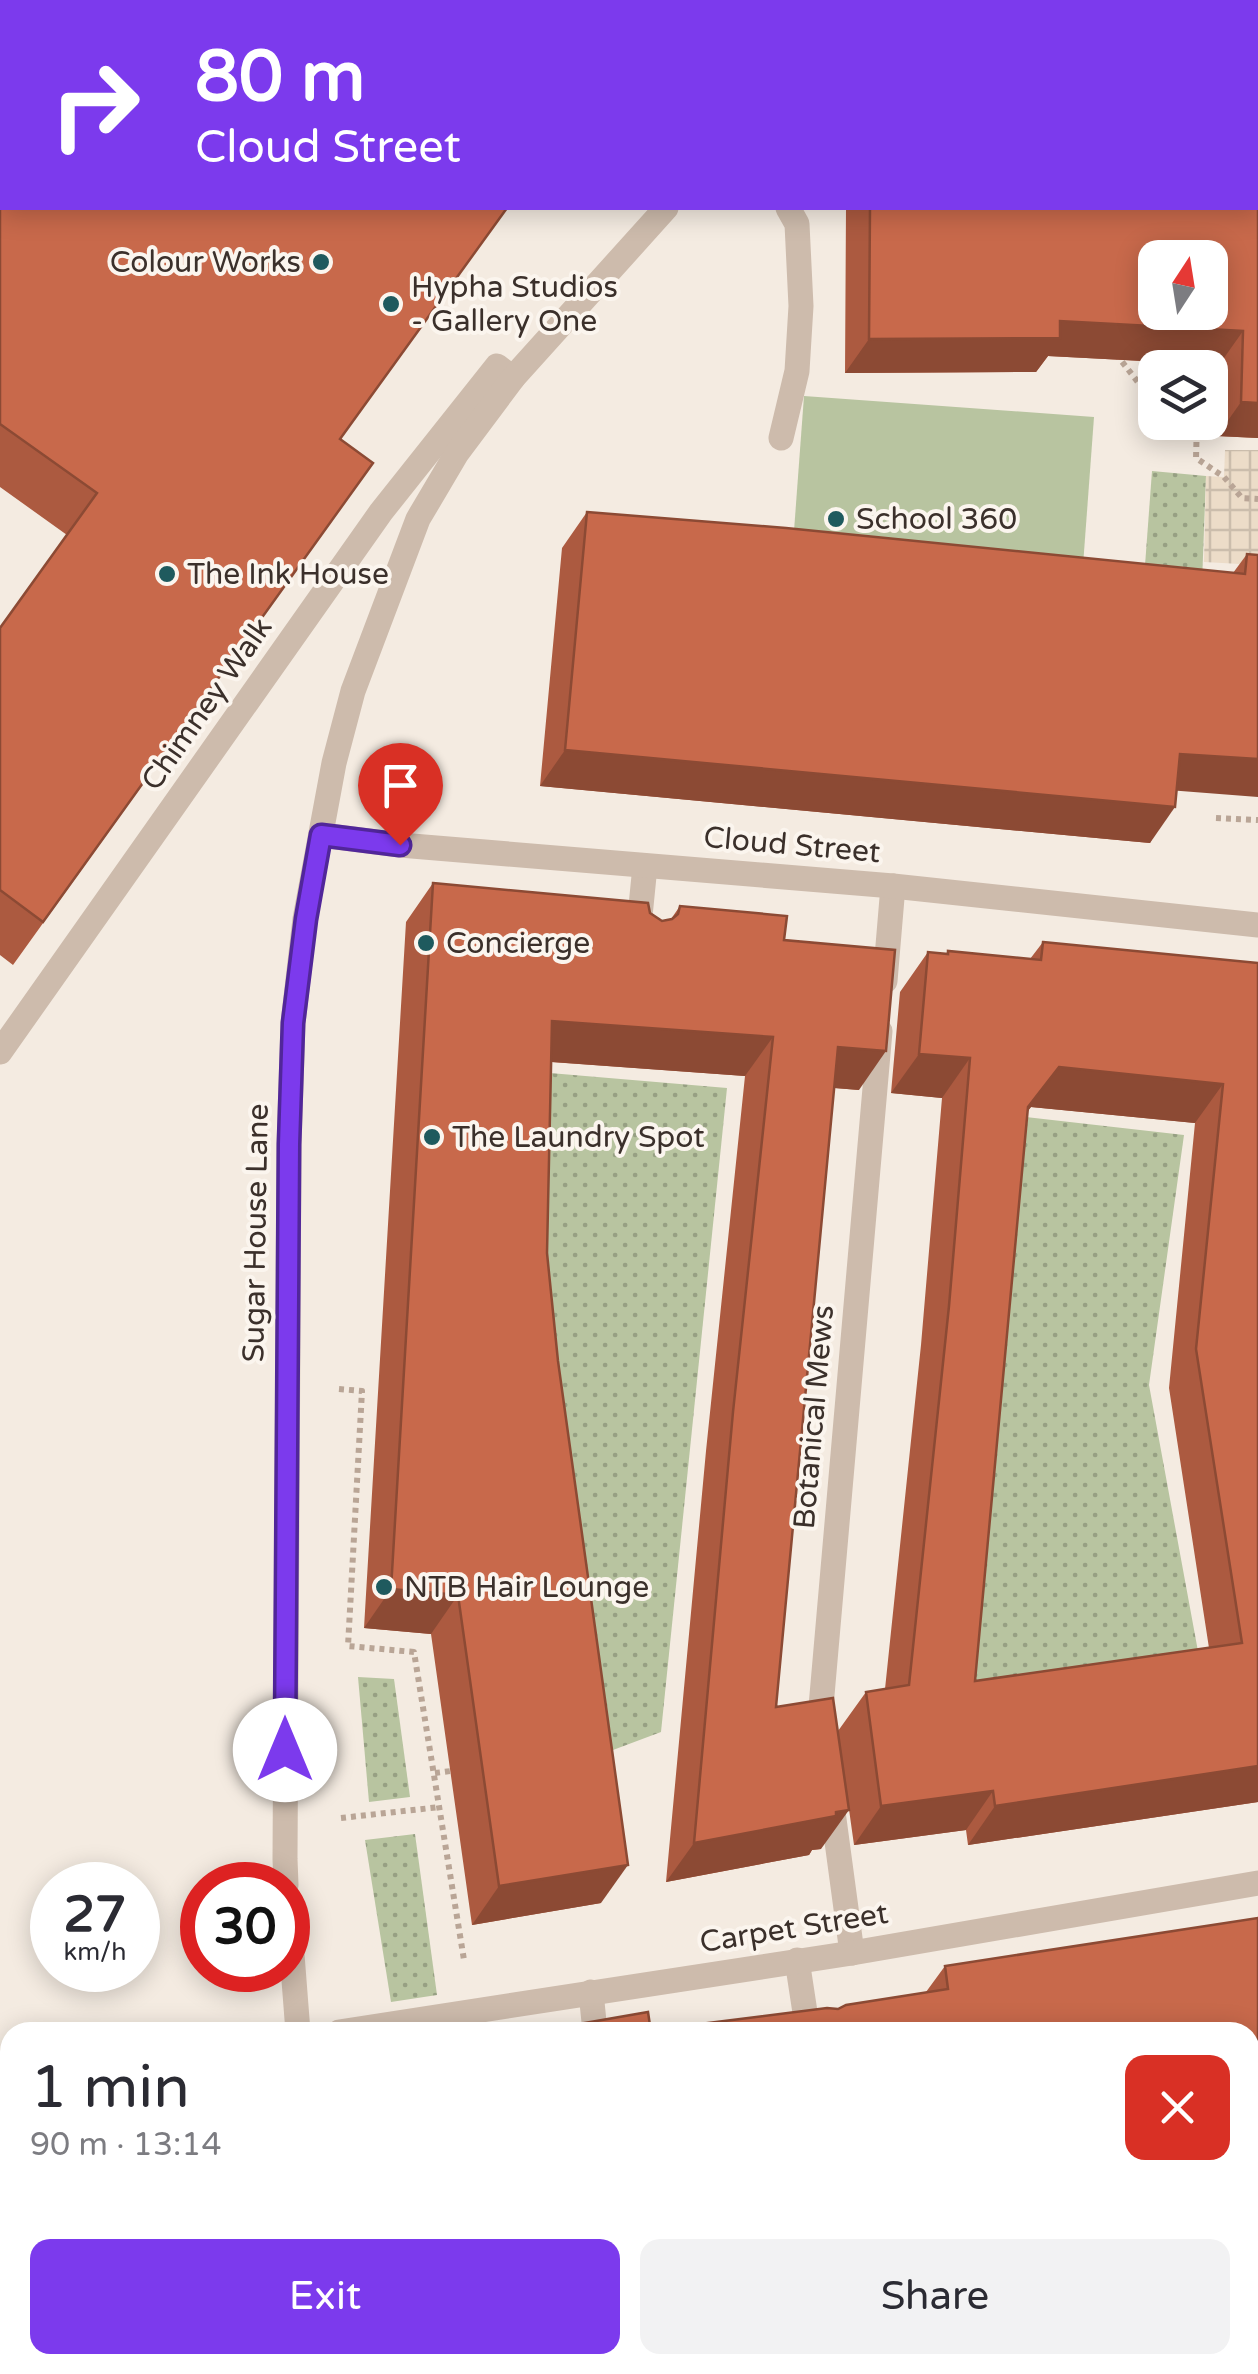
<!DOCTYPE html>
<html lang="en">
<head>
<meta charset="utf-8">
<style>
	body { margin:0; font-family:"Varela Round",sans-serif; background:#f2f2f3; color:#2b2b33; height:100vh; display:flex; flex-direction:column; font-size:38px; white-space:nowrap }
	* { box-sizing:border-box; margin:0 }
	p { font-size:32px; color:#7c7c81 }
	.icon { flex:none; width:55px; height:55px; fill:none; stroke:currentColor; stroke-width:2; stroke-linecap:round; stroke-linejoin:round }
	.map { position:relative; flex:1; overflow:hidden }
	.panel { position:absolute; left:0px; top:2022px; width:1260px; height:352px; display:flex; flex-direction:column; background:#fff; border-radius:30px 30px 0 0; box-shadow:0 5px 25px #0003 }
	.panel>* { flex:none }
	.guide { position:absolute; left:0px; top:0px; width:1260px; height:210px; box-shadow:0 5px 25px #0003; background:#7c3aed; color:#fff; overflow:hidden }
	.needle { width:65px; rotate:12deg }
	.controls { position:absolute; left:1138px; top:240px; display:grid; gap:20px }
	.controls a { display:grid; place-items:center; width:90px; height:90px; border-radius:20px; background:#fff; box-shadow:0 5px 25px #0003; font-size:50px }
	.speed { position:absolute; left:30px; top:1862px; display:flex; gap:20px; font-size:50px; font-weight:700; text-align:center }
	.speed>* { display:grid; place-content:center; width:130px; height:130px; border-radius:50%; background:#fff; box-shadow:0 5px 25px #0003; line-height:1 }
	.speed small { font-size:25px; font-weight:400 }
	.speed .limit { border:15px solid #d22; background:#fff; color:#111 }
	.pin { position:absolute; display:grid; place-items:center; width:85px; height:85px; color:#fff; margin:-102px -42px; border-radius:50% 50% 50% 0; rotate:-45deg; box-shadow:0 0 10px #0007 }
	.pin .icon { rotate:45deg }
	.me { position:absolute; width:110px; margin:-55px; rotate:0deg; stroke-linejoin:round; filter:drop-shadow(0 0 8px #0008) }
	.turn { display:flex; align-items:center; gap:35px; height:210px; padding:0 30px; font-size:45px }
	.turn .icon { width:130px; height:130px; stroke-width:2.5 }
	.turn b { display:block; font-size:70px; line-height:85px }
	.round { display:grid; place-items:center; flex:none; width:105px; height:105px; border-radius:20px; background:#f2f2f3 }
	.headline { display:flex; align-items:center; justify-content:space-between; height:170px; padding:0 30px }
	h1 { font-size:60px; font-weight:600; line-height:75px }
	.action { display:flex; gap:20px; margin-top:auto; padding:20px 30px }
	.action a { flex:1; height:115px; border-radius:20px; background:#7c3aed; color:#fff; font-size:40px; font-weight:600; line-height:115px; text-align:center }
	.action a+a { background:#f2f2f3; color:#2b2b33 }
	.map>svg:first-child { display:block }
</style>
</head>
<body>
<div class="map">
<svg width="1258" height="2374" viewBox="0 0 1258 2374">
	<defs>
		<pattern id="green-dots" width="8" height="8" patternUnits="userSpaceOnUse" patternTransform="scale(2.5)"><rect width="8" height="8" fill="#b8c4a0"/><path d="M2 2h.1M6 6h.1" fill="none" stroke="#97a083" stroke-width="1.8" stroke-linecap="round"/></pattern>
		<pattern id="plaza-grid" width="8" height="8" patternUnits="userSpaceOnUse" patternTransform="scale(2.5)"><rect width="8" height="8" fill="#ecdcc8"/><path d="M0 4h8M4 0v8" fill="none" stroke="#cbbdac"/></pattern>
	</defs>
	<rect width="100%" height="100%" fill="#f4ebe1"/>
	<g fill="url(#green-dots)">
		<polygon points="1152,471 1206,476 1202,583 1144,579"/>
		<polygon points="538,1072 727,1088 661,1732 597,1756 534,1290"/>
		<polygon points="1017,1116 1184,1135 1149,1385 1202,1673 965,1705"/>
		<polygon points="358,1677 394,1679 410,1797 369,1802"/>
		<polygon points="415,1834 437,1995 391,2002 365,1840"/>
		<polygon points="1256,2091 1258,2374 991,2374 989,2365 1250,2365 1250,2092"/>
		<polygon points="573,2365 737,2365 739,2374 575,2374"/>
	</g>
	<polygon fill="#b8c4a0" points="804,396 1094,417 1082,579 792,558"/>
	<polygon fill="url(#plaza-grid)" points="1225,450 1258,450 1258,565 1204,562 1206,476 1224,477"/>
	<g fill="none" stroke-linecap="round" stroke-linejoin="round">
		<g stroke="#b9a596" stroke-width="6" stroke-dasharray="5 5" stroke-linecap="butt">
			<polyline points="97,2 100,0"/>
			<polyline points="0,83 2,81"/>
			<polyline points="1116,354 1155,404"/>
			<polyline points="1197,422 1196,458 1224,477 1242,498 1258,499"/>
			<polyline points="1216,818 1258,820"/>
			<polyline points="339,1389 362,1391 348,1646 414,1652 464,1960"/>
			<polyline points="435,1773 451,1771"/>
			<polyline points="341,1818 440,1807"/>
		</g>
		<g stroke="#cdbbac" stroke-width="25">
			<polyline points="781,438 797,371 801,306 797,224 788,208"/>
			<polyline points="638,936 645,866"/>
			<polyline points="591,1992 595,2032"/>
		</g>
		<g stroke="#cdbbac" stroke-width="25">
			<polyline points="885,981 893,886"/>
			<polyline points="0,1052 381,512 497,366 513,378"/>
			<polyline points="822,1733 820,1718 880,1031"/>
			<polyline points="831,1797 852,1953"/>
			<polyline points="797,1960 808,2032"/>
		</g>
		<g stroke="#cdbbac" stroke-width="25">
			<polyline points="771,2 772,0"/>
			<polyline points="321,835 400,845 893,886 1258,925"/>
			<polyline points="286,1885 285,1859 289,1145 293,1023 305,919 334,763 353,691 418,519 457,453 513,378 666,208"/>
			<polyline points="288,1903 298,2032"/>
			<polyline points="339,2032 852,1953 1258,1883"/>
			<polyline points="355,2365 357,2374"/>
		</g>
		<g stroke="#7d675c" stroke-width="25">
			<polyline points="19,2 22,0"/>
			<polyline points="0,19 2,16"/>
		</g>
	</g>
	<g fill="#ac5a40" fill-rule="evenodd">
		<polygon points="846,0 1258,0 1258,438 1217,436 1219,365 1048,356 1036,372 845,373 846,208 1258,208 1258,2 846,2"/>
		<polygon points="0,187 340,439 343,505 13,965 0,955 0,628 67,535 0,487"/>
		<polygon points="587,512 1233,573 1247,554 1258,555 1177,791 1150,843 540,786 562,548"/>
		<polygon points="433,883 650,913 662,921 671,919 680,906 784,940 859,1090 834,1088 776,1707 821,1849 812,1850 809,1855 666,1882 706,1451 745,1076 551,1062 547,1253 558,1361 601,1903 472,1925 431,1634 364,1628 406,922"/>
		<path d="M1043,942L1258,963V1802L968,1845L966,1830L854,1845L838,1731L866,1692L885,1689L921,1345L942,1098L891,1093L900,992L928,952L946,954L948,951L1030,959ZM1031,1107L1195,1123L1169,1388L1209,1648L975,1681L1027,1112Z"/>
		<polygon points="1258,1918 1258,2076 1250,2077 1250,2032 673,2032 677,2027 838,2009 926,1992 945,1966"/>
		<polygon points="451,2365 600,2365 601,2374 452,2374"/>
		<polygon points="749,2365 1007,2365 1008,2374 751,2374"/>
	</g>
	<g fill="#8c4a34">
		<polygon points="1060,321 1243,331 1219,365 1048,356 1036,372 845,373 869,339"/>
		<polygon points="1241,402 1258,403 1258,438 1217,436"/>
		<polygon points="565,750 1175,807 1150,843 540,786"/>
		<polygon points="1180,754 1258,759 1258,797 1155,789"/>
		<polygon points="552,1021 773,1037 745,1076 525,1060"/>
		<polygon points="838,1047 886,1051 859,1090 811,1086"/>
		<polygon points="919,1054 970,1058 942,1098 891,1093"/>
		<polygon points="1059,1067 1223,1084 1195,1123 1031,1107 1000,1146 1028,1107"/>
		<polygon points="391,1589 458,1595 431,1634 364,1628"/>
		<polygon points="1258,1766 1258,1802 968,1845 995,1806"/>
		<polygon points="993,1791 966,1830 854,1845 881,1806"/>
		<polygon points="849,1810 821,1849 812,1850 809,1855 666,1882 694,1843"/>
		<polygon points="628,1865 601,1903 472,1925 499,1886"/>
		<polygon points="1258,2042 1258,2076 1250,2077 1250,2043"/>
	</g>
	<g fill="#c8694b" stroke="#8c4a34" stroke-width="2.5" fill-rule="evenodd">
		<polygon points="184,0 659,0 657,2 181,2"/>
		<path d="M871,0H1258V403L1241,402L1243,331L1060,321V338L869,339L870,208H1258V2H871ZM1155,258H1210V312H1155Z"/>
		<polygon points="0,187 2,188 2,208 507,208 340,439 373,463 43,922 0,890 0,628 97,493 0,424"/>
		<polygon points="587,512 786,528 1245,574 1247,554 1258,555 1258,759 1180,754 1175,807 565,750"/>
		<polygon points="433,883 648,903 650,913 662,921 672,919 678,914 680,906 787,916 784,940 895,950 886,1051 838,1047 776,1707 833,1698 849,1810 836,1812 836,1816 694,1843 733,1412 773,1037 552,1021 547,1253 558,1361 628,1865 499,1886 458,1595 391,1589"/>
		<path d="M1043,942L1258,963V1766L995,1806L993,1791L881,1806L866,1692L909,1685L949,1306L970,1058L919,1054L928,952L948,954V951L1041,960ZM1059,1067L1223,1084L1196,1349L1242,1643L975,1681L1028,1107Z"/>
		<polygon points="1258,1918 1258,2042 1250,2043 1250,2032 676,2032 677,2027 827,2008 838,2009 846,2005 948,1989 945,1966"/>
		<polygon points="648,2012 651,2032 533,2032"/>
		<polygon points="485,2365 600,2365 601,2374 486,2374"/>
		<polygon points="782,2365 1007,2365 1008,2374 784,2374"/>
	</g>
	<g fill="none" stroke-linecap="round" stroke-linejoin="round">
		<g stroke="#51269a" stroke-width="25">
			<polyline id="route" points="285,1750 289,1144 293,1023 306,919 321,835 400,845"/>
		</g>
		<use href="#route" stroke="#7c3aed" stroke-width="18"/>
	</g>
	<g fill="#1f5a5e" stroke="#fbf5ee" stroke-width="4">
		<circle cx="321" cy="262" r="10"/>
		<circle cx="391" cy="304" r="10"/>
		<circle cx="836" cy="519" r="10"/>
		<circle cx="167" cy="574" r="10"/>
		<circle cx="426" cy="943" r="10"/>
		<circle cx="432" cy="1137" r="10"/>
		<circle cx="384" cy="1587" r="10"/>
	</g>
	<g text-anchor="middle" dominant-baseline="central" stroke-width="8" stroke-linejoin="round" paint-order="stroke">
		<g font-size="30" fill="#3b302b" stroke="#fbf5ee" text-anchor="start">
			<text x="301" y="262" text-anchor="end">Colour Works</text>
			<text x="411" y="287">Hypha Studios<tspan x="411" dy="34">- Gallery One</tspan></text>
			<text x="856" y="519">School 360</text>
			<text x="187" y="574">The Ink House</text>
			<text x="446" y="943">Concierge</text>
			<text x="452" y="1137">The Laundry Spot</text>
			<text x="404" y="1587">NTB Hair Lounge</text>
		</g>
		<g font-size="30" fill="#3b302b" stroke="#fbf5ee">
			<text transform="translate(207 704) rotate(-55)">Chimney Walk</text>
			<text transform="translate(792 845) rotate(5)">Cloud Street</text>
			<text transform="translate(256 1233) rotate(-89)">Sugar House Lane</text>
			<text transform="translate(814 1417) rotate(-85)">Botanical Mews</text>
			<text transform="translate(794 1928) rotate(-9)">Carpet Street</text>
		</g>
	</g>
</svg>
<div class="controls">
<a><svg class="needle" viewBox="-14 -14 28 28"><path d="M0-13l5 13h-10z" fill="#e53935"/><path d="M0 13l5-13h-10z" fill="#7c7c81"/></svg></a>
<a><svg class="icon" aria-label="layers" viewBox="0 0 24 24"><path d="M12 4l9 5-9 5-9-5zM3 14l9 5 9-5"/></svg></a>
</div>
<div class="speed"><div>27<small>km/h</small></div><div class="limit">30</div></div>
<div class="pin" style="left:400px;top:845px;background:#d93025"><svg class="icon" aria-label="arrive" viewBox="0 0 24 24"><path d="M6 21V4h12l-3 4 3 4H6"/></svg></div>
<svg class="me" style="left:285px;top:1750px" viewBox="-20 -20 40 40"><circle r="19" fill="#fff"/><path d="M0-13L10 11 0 6-10 11z" fill="#7c3aed"/></svg>
<div class="guide">
<div class="turn"><svg class="icon" aria-label="right" viewBox="0 0 24 24"><path d="M7 20v-9h11M14 6l5 5-5 5"/></svg><div><b>80 m</b>Cloud Street</div></div>
</div>
<section class="panel">
<div class="headline"><div><h1>1 min</h1><p>90 m · 13:14</p></div><a class="round" style="background:#d93025;color:#fff"><svg class="icon" aria-label="close" viewBox="0 0 24 24"><path d="M6 6l12 12M18 6L6 18"/></svg></a></div>
<div class="action"><a>Exit</a><a>Share</a></div>
</section>
</div>
</body>
</html>
